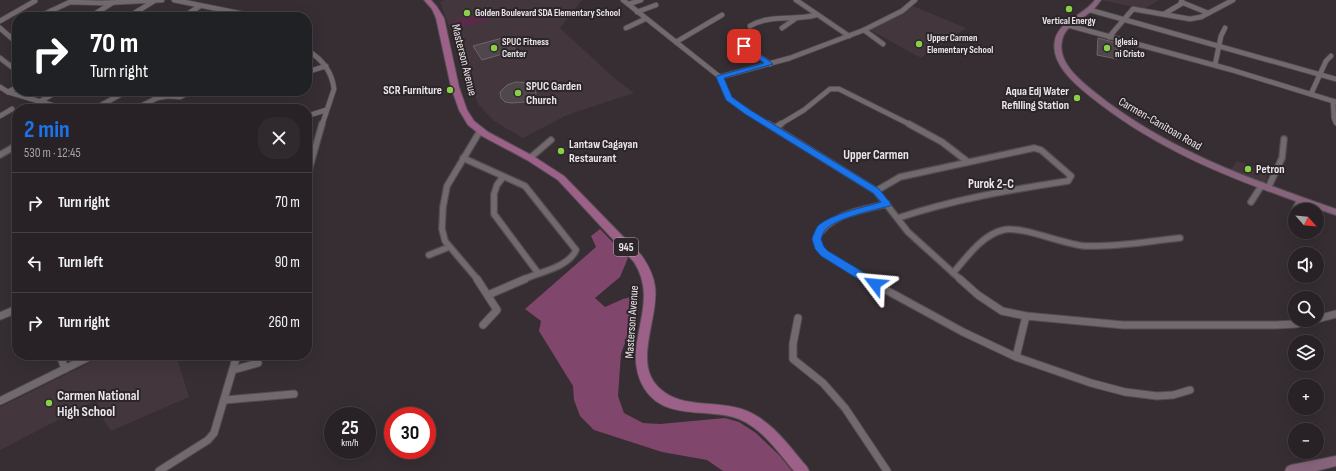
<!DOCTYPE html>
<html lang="en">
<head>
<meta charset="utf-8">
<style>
	body { margin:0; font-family:"Sofia Sans Condensed",sans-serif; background:#302a2e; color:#f1f3f6; height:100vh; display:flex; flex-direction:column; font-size:15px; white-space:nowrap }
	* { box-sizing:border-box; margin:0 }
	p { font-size:13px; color:#a5a4a7 }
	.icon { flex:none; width:22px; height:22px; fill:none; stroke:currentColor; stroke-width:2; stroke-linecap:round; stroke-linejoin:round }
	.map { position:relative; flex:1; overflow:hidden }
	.details { position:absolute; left:12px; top:104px; width:300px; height:256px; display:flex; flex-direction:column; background:#282226; border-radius:16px; box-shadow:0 4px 16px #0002,0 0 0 1px #443f43 }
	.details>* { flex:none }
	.guide { position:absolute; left:12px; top:12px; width:300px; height:84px; border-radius:16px; box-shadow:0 4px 16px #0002,0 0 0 1px #443f43; background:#202124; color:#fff; overflow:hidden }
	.needle { width:26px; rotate:117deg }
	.controls { position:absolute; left:1288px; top:203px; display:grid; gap:8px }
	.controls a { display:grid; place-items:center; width:36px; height:36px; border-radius:50%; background:#282226; box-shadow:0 4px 16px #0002,0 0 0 1px #443f43; font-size:20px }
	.speed { position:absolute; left:324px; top:407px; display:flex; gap:8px; font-size:20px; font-weight:700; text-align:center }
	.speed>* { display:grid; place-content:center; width:52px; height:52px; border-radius:50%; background:#282226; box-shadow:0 4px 16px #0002,0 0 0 1px #443f43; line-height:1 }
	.speed small { font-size:10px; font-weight:400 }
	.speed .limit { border:6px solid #d22; background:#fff; color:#111 }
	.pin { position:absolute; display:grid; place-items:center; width:34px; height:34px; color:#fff; margin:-17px; border-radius:8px; box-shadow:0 2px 6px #0006 }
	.me { position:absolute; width:44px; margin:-22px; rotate:299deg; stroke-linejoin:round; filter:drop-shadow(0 0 3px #0008) }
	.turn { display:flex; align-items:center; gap:14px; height:84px; padding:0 12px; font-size:18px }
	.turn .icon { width:52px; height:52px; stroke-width:2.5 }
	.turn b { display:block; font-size:28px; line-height:34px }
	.round { display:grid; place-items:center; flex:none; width:42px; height:42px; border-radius:16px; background:#302a2e }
	.summary { display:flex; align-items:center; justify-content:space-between; height:68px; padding:0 12px }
	h1 { font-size:24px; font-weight:700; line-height:30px; color:#1a73e8 }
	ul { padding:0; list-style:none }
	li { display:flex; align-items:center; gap:12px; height:60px; padding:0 12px; border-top:1px solid #443f43 }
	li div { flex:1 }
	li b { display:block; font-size:15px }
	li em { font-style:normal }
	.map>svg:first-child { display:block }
</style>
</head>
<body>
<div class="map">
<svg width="1336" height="471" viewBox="0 0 1336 471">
	<rect width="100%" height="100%" fill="#362e32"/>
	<g fill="#43363d">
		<polygon points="445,0 582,0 560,28 612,76 634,93 567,115 523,138 494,121 478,104 440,2"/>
		<polygon points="1100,0 1159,0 1144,9"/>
		<polygon points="913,6 966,28 921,58 870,30"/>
		<polygon points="1237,161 1268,172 1265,184 1230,171"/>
		<polygon points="105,355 176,355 189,397 111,431 104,421 97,400 0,450 0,407"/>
	</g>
	<polygon fill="#5b2a4a" points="483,13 489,20 458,29 452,21"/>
	<polygon fill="#80466b" points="600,229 628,258 620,277 595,298 605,307 623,299 639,295 633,320 621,354 618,396 624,413 643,423 660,424 725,418 739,422 756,433 780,456 792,471 723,471 707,460 662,452 594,430 580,416 574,400 573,386 539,331 541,321 525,309 596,247 591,236"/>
	<g fill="#4f474c" stroke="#6e666b">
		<polygon points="506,37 516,50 482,60 473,46"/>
		<polygon points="1098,38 1117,43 1117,59 1097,55"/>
		<polygon points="516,82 530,83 535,87 536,94 532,99 525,102 512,103 505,102 501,98 500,92 507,85"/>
	</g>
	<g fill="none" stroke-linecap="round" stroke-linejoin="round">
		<g stroke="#524d50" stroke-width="6">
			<g id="minor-far2">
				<polyline points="174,0 258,17"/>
				<polyline points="623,0 720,77 729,99 769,125"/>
				<polyline points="796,0 849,36"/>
				<polyline points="1181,2 1208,13"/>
				<polyline points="629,4 641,0"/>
				<polyline points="1090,10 1336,79"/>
				<polyline points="51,11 59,17"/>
				<polyline points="637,12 656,5"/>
				<polyline points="1164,14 1181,4 1182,0"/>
				<polyline points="38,17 70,2 102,3 162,0"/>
				<polyline points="90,17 112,3"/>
				<polyline points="128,17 154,1"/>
				<polyline points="183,17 200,6"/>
				<polyline points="0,21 35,1"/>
				<polyline points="1067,25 1232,70 1336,102"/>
				<path d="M750,26C770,14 794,21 816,15"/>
				<polyline points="0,28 17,43"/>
				<polyline points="626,28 645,19"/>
				<polyline points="782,28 795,19"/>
				<polyline points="864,30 883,44"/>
				<polyline points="737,35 737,41 770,64"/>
				<polyline points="1109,37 1133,9 1190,19 1201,17 1233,0"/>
				<polyline points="676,42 722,15"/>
				<path d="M307,50C322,59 332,71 334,89L322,125"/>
				<polyline points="0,58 17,71"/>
				<polyline points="1215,65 1221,36 1225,28"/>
				<polyline points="307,72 326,66"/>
				<polyline points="720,77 790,58 864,30 902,11 915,0"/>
				<polyline points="0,87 8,92 65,109"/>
				<polyline points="8,92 17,87"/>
				<polyline points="1311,94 1326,61 1331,56"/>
				<polyline points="41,101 58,91"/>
				<polyline points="1333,101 1334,118 1336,123"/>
				<polyline points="94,109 127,91"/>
				<polyline points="135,109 157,98 168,96 180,97 192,91"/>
				<polyline points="0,116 12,109"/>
				<polyline points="307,116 326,110"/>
				<polyline points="779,125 804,110 830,89 839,89 911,125"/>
			</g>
		</g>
		<g stroke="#524d50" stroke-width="8">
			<g id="minor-far1">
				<polyline points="768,124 876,191 908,232 961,280"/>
				<polyline points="909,124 942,142 968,162"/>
				<polyline points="775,128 781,124"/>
				<polyline points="0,155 17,145"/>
				<path d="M463,158L525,186L576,250C568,268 539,272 522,280"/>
				<polyline points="530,158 551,140"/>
				<polyline points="307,177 322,124"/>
				<polyline points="503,177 497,185 494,194 494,214 538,273"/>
				<polyline points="1268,188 1282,158 1284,139"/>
				<path d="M876,191L900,177L1034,148L1041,150L1071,176L1068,181C1009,190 955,199 898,218"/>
				<polyline points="1251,202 1262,185"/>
				<polyline points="1295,210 1300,200"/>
				<polyline points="1292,221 1295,211"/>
				<polyline points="429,255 449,247"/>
				<path d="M953,273C967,257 982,235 1003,230C1020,225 1065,245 1086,246C1117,247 1149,241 1180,238"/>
				<polyline points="478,280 445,241 442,229 443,207 447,186 480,131"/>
				<path d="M868,280L824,253L820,249L816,239C829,214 862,210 887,204"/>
			</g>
		</g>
		<g stroke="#524d50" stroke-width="9">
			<g id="minor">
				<polyline points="477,279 497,310 483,325"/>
				<polyline points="866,279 963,332 1016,357 1091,383 1125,392 1157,396 1173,395 1190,390"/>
				<polyline points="960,279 978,295 1002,311 1026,316 1123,325 1276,325 1296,324 1312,320"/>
				<polyline points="488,295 525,279"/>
				<polyline points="0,316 17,309"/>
				<polyline points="798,318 793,344 793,359 823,383 845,408 887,471"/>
				<polyline points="1317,319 1336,314"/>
				<polyline points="60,355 65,369"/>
				<polyline points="1016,357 1026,316"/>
				<polyline points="233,370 258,363"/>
				<polyline points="225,400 294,394"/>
				<polyline points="0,401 93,355"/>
				<polyline points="159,471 208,440 214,433 237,355"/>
			</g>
		</g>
		<g stroke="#524d50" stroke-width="2">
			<g id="secondary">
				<path d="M1095,0H1101C1097,5 1094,10 1089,13C1079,21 1064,27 1062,41C1057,63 1081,81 1097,94C1167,150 1252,180 1336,209V215C1317,209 1298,202 1279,195C1211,171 1147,142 1091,97C1075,84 1050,64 1055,40C1059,21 1084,15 1095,0Z"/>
				<polygon points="1336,456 1336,466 1316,471 1285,471 1287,467 1291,465"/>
			</g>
		</g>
		<g stroke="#524d50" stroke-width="2">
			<path id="primary" d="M424,0H431L437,7L444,18L459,87L467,110L474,121L488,132L533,156L564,176L642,256C648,265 654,276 655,287C659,315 636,357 654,382C676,412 717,398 747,411C773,422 789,446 807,467L809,471H794C778,452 763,429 739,419C708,407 665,422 644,388C619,345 662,306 634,262L558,180L527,160L482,136L468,125L459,110L451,87L436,18L432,9Z"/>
		</g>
		<use href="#minor-far2" stroke="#71696e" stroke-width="4.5"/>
		<use href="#minor-far1" stroke="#71696e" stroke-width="5.5"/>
		<use href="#minor" stroke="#71696e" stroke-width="7"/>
		<use href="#secondary" fill="#87647b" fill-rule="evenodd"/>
		<use href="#primary" fill="#9d6088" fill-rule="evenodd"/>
	</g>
	<path fill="#1a73e8" stroke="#114b97" d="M741,44H746L773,64L724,78L732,97L750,110L879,189L891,204L890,206C874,210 836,218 825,230C823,233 822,236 821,239L824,247L828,251L878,281L879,284L878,287H871L821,256L815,249L812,239C813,235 815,231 817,227C827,215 865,207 881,202L873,193L745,114L726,100L716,77L717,76L764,63L741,47Z"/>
	<g fill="#89cf48" stroke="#2c2529" stroke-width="1.5">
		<circle cx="1069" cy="9" r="4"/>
		<circle cx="467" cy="13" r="4"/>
		<circle cx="919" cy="44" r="4"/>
		<circle cx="494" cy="48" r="4"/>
		<circle cx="1107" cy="48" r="4"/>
		<circle cx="450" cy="90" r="4"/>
		<circle cx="518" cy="93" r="4"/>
		<circle cx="1077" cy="98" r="4"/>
		<circle cx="561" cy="151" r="4"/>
		<circle cx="1248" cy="169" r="4"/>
		<circle cx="49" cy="403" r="4"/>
	</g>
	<g text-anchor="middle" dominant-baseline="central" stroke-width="4" stroke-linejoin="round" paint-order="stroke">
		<g font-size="10" font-weight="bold" fill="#eae5e8" stroke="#2c2529" text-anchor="start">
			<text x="475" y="13">Golden Boulevard SDA Elementary School</text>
			<text x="1069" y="21" text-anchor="middle">Vertical Energy</text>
			<text x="927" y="38">Upper Carmen<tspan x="927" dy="12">Elementary School</tspan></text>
			<text x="502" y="42">SPUC Fitness<tspan x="502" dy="12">Center</tspan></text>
			<text x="1115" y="42">Iglesia<tspan x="1115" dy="12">ni Cristo</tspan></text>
		</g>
		<rect fill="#2c2529" stroke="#b1abaf" stroke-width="1" x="614" y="238" width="24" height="18" rx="3"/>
		<g font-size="11" font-weight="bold" fill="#eae5e8">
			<text x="626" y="247">945</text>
		</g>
		<g font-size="12" fill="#eae5e8" stroke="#2c2529">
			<text transform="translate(464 60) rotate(76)">Masterson Avenue</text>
			<text transform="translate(1160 124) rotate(30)">Carmen-Canitoan Road</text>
			<text transform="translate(632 322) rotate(-86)">Masterson Avenue</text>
		</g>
		<g font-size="12" font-weight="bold" fill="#eae5e8" stroke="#2c2529" text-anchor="start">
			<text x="526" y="86">SPUC Garden<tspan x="526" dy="14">Church</tspan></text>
			<text x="442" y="90" text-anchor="end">SCR Furniture</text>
			<text x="1069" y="91" text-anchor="end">Aqua Edj Water<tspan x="1069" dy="14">Refilling Station</tspan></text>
			<text x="569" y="144">Lantaw Cagayan<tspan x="569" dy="14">Restaurant</tspan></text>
			<text x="1256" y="169">Petron</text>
		</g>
		<g font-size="13" font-weight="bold" fill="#eae5e8" stroke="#2c2529">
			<text x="876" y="155">Upper Carmen</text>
			<text x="991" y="184">Purok 2-C</text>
		</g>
		<g font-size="14" font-weight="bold" fill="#eae5e8" stroke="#2c2529" text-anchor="start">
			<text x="57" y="395">Carmen National<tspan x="57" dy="16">High School</tspan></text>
		</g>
	</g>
</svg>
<div class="controls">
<a><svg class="needle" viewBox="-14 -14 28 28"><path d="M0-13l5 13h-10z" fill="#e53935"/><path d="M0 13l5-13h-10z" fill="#a5a4a7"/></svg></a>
<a><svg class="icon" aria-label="sound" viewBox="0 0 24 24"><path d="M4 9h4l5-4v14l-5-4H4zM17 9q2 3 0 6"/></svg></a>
<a><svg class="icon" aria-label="search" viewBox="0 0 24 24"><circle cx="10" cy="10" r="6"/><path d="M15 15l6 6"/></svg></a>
<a><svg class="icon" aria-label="layers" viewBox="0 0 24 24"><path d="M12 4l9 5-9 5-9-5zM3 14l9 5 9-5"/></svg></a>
<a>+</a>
<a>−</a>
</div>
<div class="speed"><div>25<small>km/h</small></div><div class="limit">30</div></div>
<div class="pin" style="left:744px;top:46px;background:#d93025"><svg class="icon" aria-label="arrive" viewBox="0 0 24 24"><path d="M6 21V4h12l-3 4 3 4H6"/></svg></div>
<svg class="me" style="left:875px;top:284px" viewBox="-20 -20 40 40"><path d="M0-17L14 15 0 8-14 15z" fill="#1a73e8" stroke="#fff" stroke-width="4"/></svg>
<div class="guide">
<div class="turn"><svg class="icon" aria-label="right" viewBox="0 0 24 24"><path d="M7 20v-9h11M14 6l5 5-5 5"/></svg><div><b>70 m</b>Turn right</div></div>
</div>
<section class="details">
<div class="summary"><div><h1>2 min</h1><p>530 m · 12:45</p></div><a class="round"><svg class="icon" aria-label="close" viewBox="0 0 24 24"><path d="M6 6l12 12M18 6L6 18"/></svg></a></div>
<ul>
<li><svg class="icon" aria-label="right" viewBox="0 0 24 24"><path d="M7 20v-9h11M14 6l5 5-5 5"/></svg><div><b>Turn right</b></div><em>70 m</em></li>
<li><svg class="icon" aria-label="left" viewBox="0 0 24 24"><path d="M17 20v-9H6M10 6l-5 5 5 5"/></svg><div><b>Turn left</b></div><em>90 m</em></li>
<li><svg class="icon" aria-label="right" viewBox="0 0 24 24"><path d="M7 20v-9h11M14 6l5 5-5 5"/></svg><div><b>Turn right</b></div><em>260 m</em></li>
</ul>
</section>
</div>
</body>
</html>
